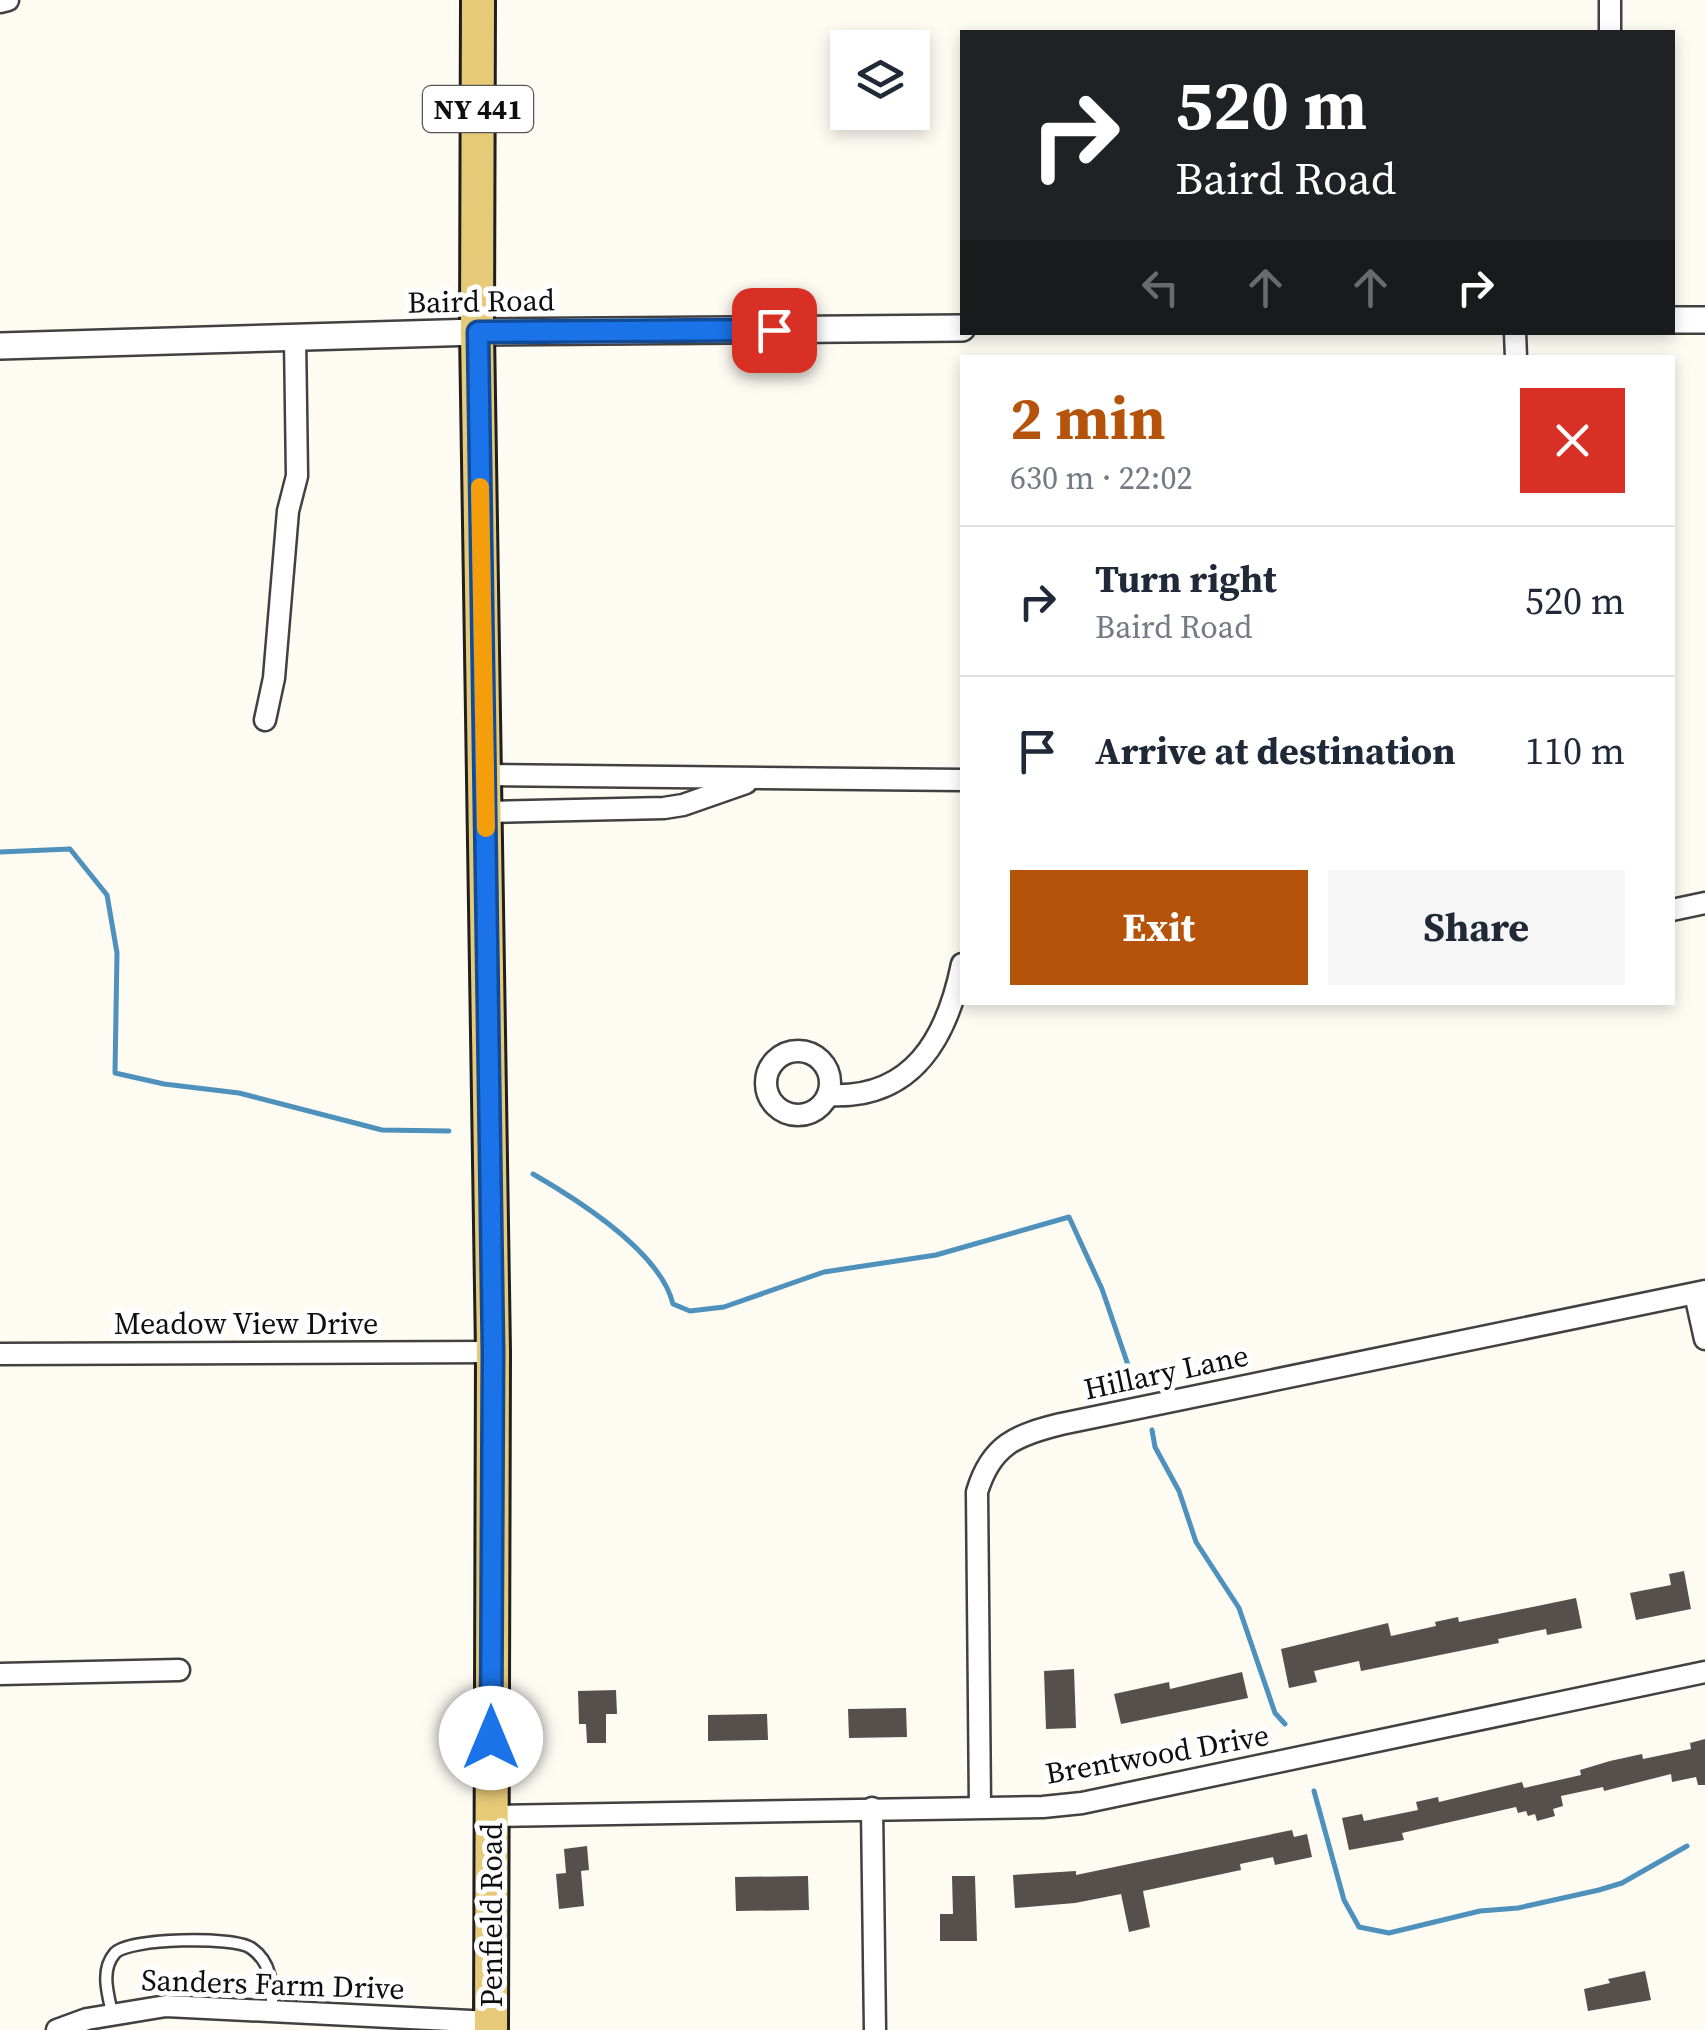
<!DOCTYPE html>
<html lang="en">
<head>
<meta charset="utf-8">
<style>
	body { margin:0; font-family:"Source Serif 4",serif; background:#f6f6f7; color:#1f2937; height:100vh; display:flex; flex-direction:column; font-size:38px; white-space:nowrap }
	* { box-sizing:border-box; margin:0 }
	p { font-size:32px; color:#747a83 }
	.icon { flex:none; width:55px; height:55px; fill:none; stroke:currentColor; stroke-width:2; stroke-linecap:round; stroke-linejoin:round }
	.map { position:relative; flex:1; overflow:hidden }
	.side { position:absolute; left:960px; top:355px; width:715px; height:650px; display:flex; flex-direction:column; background:#fff; border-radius:0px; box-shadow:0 5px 15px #0003 }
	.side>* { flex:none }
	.top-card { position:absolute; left:960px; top:30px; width:715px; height:305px; border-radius:0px; box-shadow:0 5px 15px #0003; background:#202124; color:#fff; overflow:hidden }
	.fabs { position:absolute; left:830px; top:30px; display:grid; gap:20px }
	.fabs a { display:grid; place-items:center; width:100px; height:100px; border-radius:0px; background:#fff; box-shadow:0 5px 15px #0003; font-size:50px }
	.pin { position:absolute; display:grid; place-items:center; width:85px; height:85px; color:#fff; margin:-42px; border-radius:20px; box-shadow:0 5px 15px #0006 }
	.me { position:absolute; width:110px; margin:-55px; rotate:0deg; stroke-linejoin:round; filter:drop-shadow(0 0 8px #0008) }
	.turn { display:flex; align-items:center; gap:35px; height:210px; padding:0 50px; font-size:45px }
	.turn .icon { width:130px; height:130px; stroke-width:2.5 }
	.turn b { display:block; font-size:70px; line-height:85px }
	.lanes { display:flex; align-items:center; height:95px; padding:0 50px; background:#0003; justify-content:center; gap:50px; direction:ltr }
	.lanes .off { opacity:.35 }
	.round { display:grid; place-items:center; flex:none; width:105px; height:105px; border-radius:0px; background:#f6f6f7 }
	.head { display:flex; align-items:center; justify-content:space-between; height:170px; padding:0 50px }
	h1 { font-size:60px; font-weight:700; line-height:75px; color:#b45309 }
	.cta { display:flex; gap:20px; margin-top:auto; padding:20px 50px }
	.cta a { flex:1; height:115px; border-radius:0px; background:#b45309; color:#fff; font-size:40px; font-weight:700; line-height:115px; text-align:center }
	.cta a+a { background:#f6f6f7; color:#1f2937 }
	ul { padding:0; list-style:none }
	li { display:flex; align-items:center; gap:30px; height:150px; padding:0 50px; border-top:2px solid #e0e1e3 }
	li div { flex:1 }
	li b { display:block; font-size:38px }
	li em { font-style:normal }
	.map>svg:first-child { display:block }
</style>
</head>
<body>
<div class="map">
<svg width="1705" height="2030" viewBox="0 0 1705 2030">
	<rect width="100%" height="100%" fill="#fdfbf2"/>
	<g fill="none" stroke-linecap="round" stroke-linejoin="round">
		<g stroke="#4d91bc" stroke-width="5">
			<polyline points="0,852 70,849 107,895 117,953 115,1073 164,1084 239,1093 382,1130 449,1131"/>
			<path d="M533,1174C578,1200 660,1251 673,1304L690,1311L724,1307L824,1272L936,1255L1069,1217L1102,1289L1128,1365"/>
			<polyline points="1152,1430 1155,1447 1179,1491 1196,1542 1239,1608 1275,1713 1285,1724"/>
			<polyline points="1314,1791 1344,1900 1359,1927 1389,1933 1480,1911 1518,1908 1599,1890 1622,1883 1687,1846"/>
		</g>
	</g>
	<g fill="#56504c">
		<polygon points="1684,1571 1691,1609 1636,1620 1630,1593 1671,1585 1669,1574"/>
		<polygon points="1576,1598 1582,1628 1547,1635 1546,1629 1498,1639 1499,1643 1361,1671 1359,1661 1314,1671 1317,1682 1289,1688 1281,1649 1388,1623 1391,1636 1436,1626 1435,1622 1458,1617 1459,1622"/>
		<polygon points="1074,1669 1076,1728 1046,1729 1044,1671"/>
		<polygon points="1242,1672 1248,1698 1121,1724 1114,1694 1169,1682 1170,1689"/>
		<polygon points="616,1690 617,1714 606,1714 606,1743 587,1743 586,1724 579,1724 578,1691"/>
		<polygon points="906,1708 907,1737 849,1738 848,1709"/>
		<polygon points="767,1714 768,1740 708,1741 708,1715"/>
		<polygon points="1705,1739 1705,1785 1698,1785 1696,1777 1672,1782 1671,1774 1604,1791 1603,1787 1561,1796 1563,1806 1553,1809 1555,1816 1537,1821 1535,1814 1528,1816 1526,1811 1518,1813 1516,1807 1402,1833 1404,1840 1349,1850 1342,1818 1362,1814 1364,1821 1418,1810 1416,1802 1438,1797 1439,1802 1522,1782 1524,1788 1581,1775 1580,1770 1610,1761 1642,1754 1643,1759 1691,1749 1690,1743"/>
		<polygon points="1292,1830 1294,1837 1307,1834 1312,1857 1275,1865 1273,1857 1240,1864 1241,1870 1143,1891 1150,1927 1129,1932 1121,1894 1075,1903 1015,1908 1013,1875 1076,1871 1076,1875"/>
		<polygon points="587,1846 589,1870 581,1871 584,1906 559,1909 556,1874 566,1873 564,1849"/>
		<polygon points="808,1876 809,1910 736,1911 735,1877"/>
		<polygon points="952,1876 975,1876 977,1941 940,1941 940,1914 953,1914"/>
		<polygon points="1645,1971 1651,2000 1588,2011 1584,1989 1610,1983 1608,1979"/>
	</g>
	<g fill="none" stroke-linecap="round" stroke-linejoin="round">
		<g stroke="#414141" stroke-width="15">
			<path id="service" d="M112,2013C108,1994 100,1970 115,1953C129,1938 234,1936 251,1948C273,1963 272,1987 272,2011"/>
		</g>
		<g stroke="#414141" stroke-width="25">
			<g id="minor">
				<polyline points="1610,0 1610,32"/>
				<polyline points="0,2 8,0"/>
				<polyline points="1515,332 1516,358"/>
				<polyline points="265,720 274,678 288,511 297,476 295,337"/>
				<polyline points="486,775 962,780"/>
				<polyline points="486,812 664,808 683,805 746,783"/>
				<polyline points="1672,910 1705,903"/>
				<circle cx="798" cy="1083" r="32"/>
				<path d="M828,1095C913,1100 947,1038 962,964"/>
				<polyline points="1695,1294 1705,1339"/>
				<polyline points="0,1354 493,1352"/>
				<polyline points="0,1674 179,1670"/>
				<path d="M980,1807L977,1492C991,1445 1016,1435 1061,1424L1705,1291"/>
				<polyline points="872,1808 875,2030"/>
				<polyline points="490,1816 1043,1807 1082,1803 1705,1672"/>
				<polyline points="57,2030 87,2019 166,2006 491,2022"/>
			</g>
		</g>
		<g stroke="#414141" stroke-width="30">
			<g id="tertiary">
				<polyline points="1672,320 1705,320"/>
				<polyline points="0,346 477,332 962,328"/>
			</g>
		</g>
		<g stroke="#1f1f1f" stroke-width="38">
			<polyline id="primary" points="478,0 477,332 493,1352 491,2030"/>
		</g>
		<use href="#service" stroke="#fff" stroke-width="10"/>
		<use href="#minor" stroke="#fff" stroke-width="20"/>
		<use href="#tertiary" stroke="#fff" stroke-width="25"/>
		<use href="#primary" stroke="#e7ca78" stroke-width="32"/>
	</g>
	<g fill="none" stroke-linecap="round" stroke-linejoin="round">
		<g stroke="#114b97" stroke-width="25">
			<polyline id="route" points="491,1738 493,1352 478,332 774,330"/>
		</g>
		<use href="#route" stroke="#1a73e8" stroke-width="18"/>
		<polyline stroke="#f59e0b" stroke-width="18" points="480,487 486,828"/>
	</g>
	<g text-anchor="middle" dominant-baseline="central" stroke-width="10" stroke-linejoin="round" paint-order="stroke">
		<rect fill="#fff" stroke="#565656" stroke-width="2.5" x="423" y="86" width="110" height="46" rx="8"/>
		<g font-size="28" font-weight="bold" fill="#0e0e0e">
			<text x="478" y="109">NY 441</text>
		</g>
		<g font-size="30" fill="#0e0e0e" stroke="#fff">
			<text transform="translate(481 301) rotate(-1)">Baird Road</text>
			<text x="246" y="1323">Meadow View Drive</text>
			<text transform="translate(1166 1372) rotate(-12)">Hillary Lane</text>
			<text transform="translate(1157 1754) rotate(-10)">Brentwood Drive</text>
			<text transform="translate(491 1915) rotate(-90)">Penfield Road</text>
			<text transform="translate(273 1984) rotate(2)">Sanders Farm Drive</text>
		</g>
	</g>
</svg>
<div class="fabs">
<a><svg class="icon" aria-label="layers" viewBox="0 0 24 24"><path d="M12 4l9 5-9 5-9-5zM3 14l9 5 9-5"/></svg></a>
</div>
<div class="pin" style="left:774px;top:330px;background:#d93025"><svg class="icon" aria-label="arrive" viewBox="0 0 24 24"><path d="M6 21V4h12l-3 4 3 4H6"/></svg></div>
<svg class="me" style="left:491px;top:1738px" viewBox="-20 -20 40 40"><circle r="19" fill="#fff"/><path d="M0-13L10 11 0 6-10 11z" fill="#1a73e8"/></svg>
<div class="top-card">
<div class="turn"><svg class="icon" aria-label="right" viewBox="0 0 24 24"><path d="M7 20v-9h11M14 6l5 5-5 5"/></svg><div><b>520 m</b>Baird Road</div></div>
<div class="lanes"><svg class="icon off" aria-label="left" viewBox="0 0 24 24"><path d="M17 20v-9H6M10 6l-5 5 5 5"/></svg><svg class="icon off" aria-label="ahead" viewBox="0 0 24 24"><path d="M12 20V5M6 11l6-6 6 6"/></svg><svg class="icon off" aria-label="ahead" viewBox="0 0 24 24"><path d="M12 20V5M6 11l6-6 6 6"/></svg><svg class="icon" aria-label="right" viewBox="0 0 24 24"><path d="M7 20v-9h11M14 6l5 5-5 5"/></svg></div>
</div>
<section class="side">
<div class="head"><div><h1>2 min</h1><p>630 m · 22:02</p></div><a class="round" style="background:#d93025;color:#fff"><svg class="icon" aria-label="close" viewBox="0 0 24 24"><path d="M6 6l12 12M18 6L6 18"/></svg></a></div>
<ul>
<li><svg class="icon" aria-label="right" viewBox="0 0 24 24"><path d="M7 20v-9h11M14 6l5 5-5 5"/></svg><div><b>Turn right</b><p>Baird Road</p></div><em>520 m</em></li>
<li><svg class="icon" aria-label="arrive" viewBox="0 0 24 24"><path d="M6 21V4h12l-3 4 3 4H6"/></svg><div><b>Arrive at destination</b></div><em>110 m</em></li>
</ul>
<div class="cta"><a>Exit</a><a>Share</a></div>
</section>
</div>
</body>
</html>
